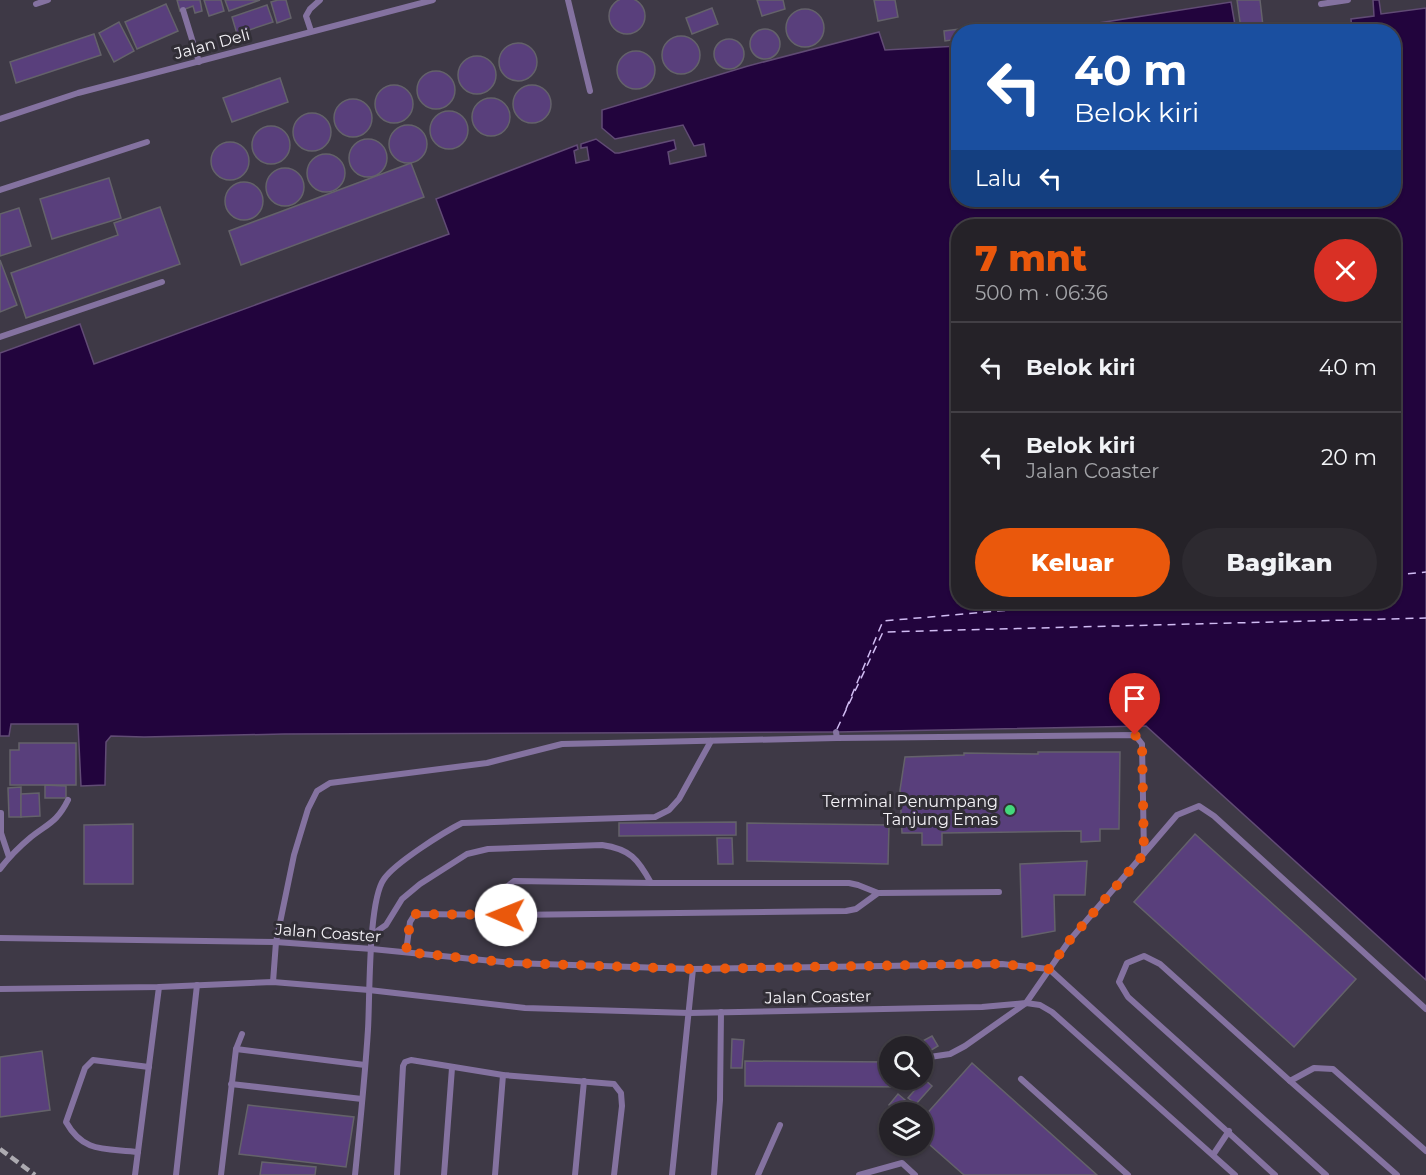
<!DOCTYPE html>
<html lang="id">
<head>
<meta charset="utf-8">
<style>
	body { margin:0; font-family:Montserrat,sans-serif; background:#2d2a30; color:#f1f3f6; height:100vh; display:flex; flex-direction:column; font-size:22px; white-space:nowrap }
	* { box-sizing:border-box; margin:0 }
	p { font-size:20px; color:#a3a4a8 }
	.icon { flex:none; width:33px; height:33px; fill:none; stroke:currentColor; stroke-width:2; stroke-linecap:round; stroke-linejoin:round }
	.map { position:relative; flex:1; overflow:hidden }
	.side { position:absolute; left:951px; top:219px; width:450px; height:390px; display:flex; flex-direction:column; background:#252228; border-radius:24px; box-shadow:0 2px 4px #0004,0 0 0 2px #423f45 }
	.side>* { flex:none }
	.banner { position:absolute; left:951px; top:24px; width:450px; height:183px; border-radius:24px; box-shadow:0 2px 4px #0004,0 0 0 2px #423f45; background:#1a4fa0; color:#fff; overflow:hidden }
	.tools { position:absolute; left:879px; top:1036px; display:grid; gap:12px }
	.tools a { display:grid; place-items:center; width:54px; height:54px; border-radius:50%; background:#252228; box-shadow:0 2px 4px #0004,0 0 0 2px #423f45; font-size:30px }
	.pin { position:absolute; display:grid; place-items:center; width:51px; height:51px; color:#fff; margin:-62px -26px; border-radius:50% 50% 50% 0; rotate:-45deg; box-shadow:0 0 6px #0007 }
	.pin .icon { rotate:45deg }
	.me { position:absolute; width:66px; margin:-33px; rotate:271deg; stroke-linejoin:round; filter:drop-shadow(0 0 4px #0008) }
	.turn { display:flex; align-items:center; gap:21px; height:126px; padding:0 24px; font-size:27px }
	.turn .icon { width:78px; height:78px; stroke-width:2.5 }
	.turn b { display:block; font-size:42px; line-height:51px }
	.then { display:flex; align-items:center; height:57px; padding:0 24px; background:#0003; gap:12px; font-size:22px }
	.round { display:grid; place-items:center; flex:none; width:63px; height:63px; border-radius:32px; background:#2d2a30 }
	.overview { display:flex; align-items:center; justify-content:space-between; height:102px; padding:0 24px }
	h1 { font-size:36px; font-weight:800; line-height:45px; color:#ea580c }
	.action { display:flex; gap:12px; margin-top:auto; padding:12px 24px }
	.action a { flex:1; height:69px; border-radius:36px; background:#ea580c; color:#fff; font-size:24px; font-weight:800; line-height:69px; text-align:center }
	.action a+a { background:#2d2a30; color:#f1f3f6 }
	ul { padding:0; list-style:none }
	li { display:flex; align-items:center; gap:18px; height:90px; padding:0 24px; border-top:2px solid #423f45 }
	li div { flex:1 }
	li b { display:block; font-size:22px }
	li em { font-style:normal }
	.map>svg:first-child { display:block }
</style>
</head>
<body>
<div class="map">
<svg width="1426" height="1175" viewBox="0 0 1426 1175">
	<rect width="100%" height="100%" fill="#312e36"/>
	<g fill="#3e3946" fill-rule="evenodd">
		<polygon points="0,0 1377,0 1373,1 1374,16 1351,19 1352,31 1313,31 1310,23 1235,31 1231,3 1099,24 1100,31 1089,31 1088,25 1047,31 958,32 958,46 884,50 879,32 748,66 615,139 683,125 694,145 704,144 706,156 670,164 668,152 674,140 619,153 587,147 589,160 576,163 574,151 437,199 449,234 93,364 80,324 0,353"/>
		<polygon points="1379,0 1426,0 1426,8 1381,14"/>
		<path d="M11,724H78L81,785H105L106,742L111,736L144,737L284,734L836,732L1146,726L1426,980V1175H0V736H9ZM890,1047H922V1080H890ZM890,1113H922V1146H890Z"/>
	</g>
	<g fill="#22043d" stroke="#614b75" stroke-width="1.5" fill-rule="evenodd">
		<path d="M1373,0H1379L1381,14L1426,8V980L1146,726L836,732L284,734L144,737L111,736L106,742L105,785L81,786L78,724H11L9,736H0V353L80,324L94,364L449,234L436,199L577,145L578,149L574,151L576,163L589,160L587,147L581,148V144L596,139L615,153H619L674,140L676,149L668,152L670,164L706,156L704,144L694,146L683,125L615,139L602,128V110L748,66L879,32L885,50L958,46V200H1394V32L1352,31L1351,19L1374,16ZM958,226H1394V602H958Z"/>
		<polygon points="1231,2 1236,31 1310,23 1313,31 1100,31 1099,23"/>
	</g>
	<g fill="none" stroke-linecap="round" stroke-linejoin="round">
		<g stroke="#d1bcf3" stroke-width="1.5" stroke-dasharray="8 6" stroke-linecap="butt">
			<polyline points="1394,575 1426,572"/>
			<polyline points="846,709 883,621 1102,602"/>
			<polyline points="837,729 883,632 1426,618"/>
		</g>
	</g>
	<g fill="#593f7c" stroke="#64626a" stroke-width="1.5">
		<circle cx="627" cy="16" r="18"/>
		<polygon points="177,0 200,0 202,11 195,13 193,6 180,11"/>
		<polygon points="204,0 221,0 224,11 209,16"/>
		<polygon points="225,0 260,0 229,11"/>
		<polygon points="278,0 286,0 291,18 277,23 271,2"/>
		<polygon points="757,0 783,0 785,9 762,16"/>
		<polygon points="874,0 895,0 898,17 878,21"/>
		<polygon points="1237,0 1260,0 1263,26 1241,29"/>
		<polygon points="166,4 178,31 137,49 125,22"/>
		<polygon points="267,5 273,22 237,34 232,17"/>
		<polygon points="712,8 718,24 692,34 686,18"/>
		<circle cx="805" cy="28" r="19"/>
		<polygon points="119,22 134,51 114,62 99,33"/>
		<polygon points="968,28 969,32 958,32 958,39 945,41 944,31"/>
		<circle cx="765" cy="44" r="15"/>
		<polygon points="94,34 101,55 16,83 10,62"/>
		<circle cx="681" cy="55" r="19"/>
		<circle cx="729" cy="54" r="15"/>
		<circle cx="518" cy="62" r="19"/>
		<circle cx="636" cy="70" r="19"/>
		<circle cx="477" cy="75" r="19"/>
		<circle cx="436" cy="90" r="19"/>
		<polygon points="280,78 288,102 232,122 223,98"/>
		<circle cx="394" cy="104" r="19"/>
		<circle cx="532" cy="104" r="19"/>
		<circle cx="491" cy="117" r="19"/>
		<circle cx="353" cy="118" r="19"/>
		<circle cx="449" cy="130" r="19"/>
		<circle cx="312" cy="132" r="19"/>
		<circle cx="408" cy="144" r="19"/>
		<circle cx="271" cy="145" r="19"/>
		<circle cx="368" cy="158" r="19"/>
		<circle cx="230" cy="161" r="19"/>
		<circle cx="326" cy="173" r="19"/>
		<polygon points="411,163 424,197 241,265 229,231"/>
		<circle cx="285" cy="187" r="19"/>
		<polygon points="109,178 121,218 52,239 40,199"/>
		<circle cx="244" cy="201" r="19"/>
		<polygon points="160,207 180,264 26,318 11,273 118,235 114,223"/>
		<polygon points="19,208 31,246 0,256 0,214"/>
		<polygon points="0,260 17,305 0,312"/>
		<polygon points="19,743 76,743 76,785 10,785 10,750 19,750"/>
		<polygon points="1038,752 1120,752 1119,829 1100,829 1100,841 1081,842 1081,831 942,833 942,845 922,845 922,833 902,833 900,790 905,757 964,755 964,753 1038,754"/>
		<polygon points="45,785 66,786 66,798 45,798"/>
		<polygon points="21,787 21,817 9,817 8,788"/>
		<polygon points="39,793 40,816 21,817 21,794"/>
		<polygon points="736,822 736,835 619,836 619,823"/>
		<polygon points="747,823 889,825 888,864 747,861"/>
		<polygon points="133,824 133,884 84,884 84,825"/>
		<polygon points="1195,834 1356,979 1294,1047 1134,902"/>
		<polygon points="717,838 732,838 733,864 718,864"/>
		<polygon points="1087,861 1085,895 1054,895 1055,931 1022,937 1020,864"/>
		<polygon points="932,1036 938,1046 923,1055 922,1047 919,1047 917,1044"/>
		<polygon points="732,1039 744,1040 742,1068 731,1068"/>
		<polygon points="42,1051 50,1110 0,1117 0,1057"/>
		<polygon points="745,1061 890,1062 890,1080 916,1080 916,1087 745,1086"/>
		<polygon points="972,1063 1097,1175 964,1175 922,1138 922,1119"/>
		<polygon points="924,1079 932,1086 916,1104 908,1098"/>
		<polygon points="898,1094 917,1110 914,1113 898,1113 889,1105"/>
		<polygon points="248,1105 354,1117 346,1167 239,1154"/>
		<polygon points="262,1162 316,1167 315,1175 260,1175"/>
	</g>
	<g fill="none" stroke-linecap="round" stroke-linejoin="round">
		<g stroke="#8472a0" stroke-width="6">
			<polyline points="568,0 590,91"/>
			<polyline points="36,4 48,0"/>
			<polyline points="1321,4 1348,0"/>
			<polyline points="183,10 199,62"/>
			<polyline points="311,31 306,16 310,9 320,0"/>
			<polyline points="0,119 78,93 433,0"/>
			<polyline points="0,190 147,142"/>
			<polyline points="0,337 162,282"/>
			<polyline points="836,732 837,738 1135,735 1142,744 1144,853"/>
			<polyline points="1,813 1,833 9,857"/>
			<path d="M0,869C9,857 19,847 31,837C49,823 57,822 68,800"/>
			<polyline points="878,893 999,892"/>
			<path d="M373,934L386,925L402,899L420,884L467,854L488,849L602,845C630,849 638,859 651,883H849L858,885L878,893L856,909L846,911L506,915L509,885L514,881L651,883"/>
			<polyline points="0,938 276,942 372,949 512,963 693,969 1002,964 1049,969"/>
			<polyline points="406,952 410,922 415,914 506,915"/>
			<polyline points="1049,969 1275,1175"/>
			<polyline points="273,982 276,942 294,855 308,809 317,791 330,783 487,763 562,744 837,738"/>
			<polyline points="0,989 159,987 273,982 369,990 525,1008 689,1013 982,1007 1026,1003 1040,1005 1052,1012 1235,1175"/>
			<polyline points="236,1049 365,1065"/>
			<polyline points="923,1058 950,1054 965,1046 1026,1003 1069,941 1177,815 1199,806 1214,816 1426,1009"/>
			<polyline points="1021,1079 1128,1175"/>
			<polyline points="1290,1081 1397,1175"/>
			<polyline points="231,1084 362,1099"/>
			<path d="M138,1152C106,1148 84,1154 66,1122L85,1068L93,1060L149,1067"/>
			<polyline points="1213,1155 1229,1131"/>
			<polyline points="135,1175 159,987"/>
			<polyline points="176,1175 197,985"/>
			<polyline points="221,1175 236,1049 242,1034"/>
			<path d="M355,1175C360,1126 365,1077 368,1029C370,997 368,901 384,879C395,863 444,832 462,823L655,817L669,810L679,799L711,741"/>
			<polyline points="397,1175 403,1066 405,1062 411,1060 503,1075 614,1084 621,1093 622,1106 614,1175"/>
			<polyline points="444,1175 452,1068"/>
			<polyline points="495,1175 503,1075"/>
			<polyline points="575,1175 584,1081"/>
			<polyline points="672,1175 693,969"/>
			<polyline points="714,1175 720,1100 721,1012"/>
			<polyline points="758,1175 780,1125"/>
			<polyline points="859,1175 902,1163 915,1175"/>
			<polyline points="1326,1175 1128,997 1119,982 1127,963 1144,956 1160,964 1290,1081 1314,1068 1333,1069 1426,1151"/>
		</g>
		<polyline stroke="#acaab0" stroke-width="4.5" stroke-dasharray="9 4.5" stroke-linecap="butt" points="0,1149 35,1175"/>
	</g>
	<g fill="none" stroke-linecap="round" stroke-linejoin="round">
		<polyline stroke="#ea580c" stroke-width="10" stroke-dasharray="0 18" points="506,915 416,914 410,922 406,952 512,963 693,969 980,964 1002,964 1049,969 1069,941 1144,854 1142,744 1135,735"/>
	</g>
	<circle fill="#43d77b" stroke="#312e36" stroke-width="2" cx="1010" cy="810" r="6"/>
	<g text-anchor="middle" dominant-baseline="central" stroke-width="6" stroke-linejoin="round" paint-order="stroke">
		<g font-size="16" fill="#f4f2f7" stroke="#312e36">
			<text transform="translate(212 44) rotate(-15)">Jalan Deli</text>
			<text transform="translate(328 933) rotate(4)">Jalan Coaster</text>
			<text transform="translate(818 997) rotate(-1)">Jalan Coaster</text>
		</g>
		<g font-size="16" fill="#f4f2f7" stroke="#312e36" text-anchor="end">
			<text x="998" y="801">Terminal Penumpang<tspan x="998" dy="18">Tanjung Emas</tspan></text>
		</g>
	</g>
</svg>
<div class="tools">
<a><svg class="icon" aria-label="search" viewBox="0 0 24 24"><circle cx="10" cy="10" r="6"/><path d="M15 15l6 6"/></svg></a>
<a><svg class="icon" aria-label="layers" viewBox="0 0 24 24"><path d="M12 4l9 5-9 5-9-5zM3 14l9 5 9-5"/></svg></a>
</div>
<div class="pin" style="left:1135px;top:735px;background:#d93025"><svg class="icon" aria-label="arrive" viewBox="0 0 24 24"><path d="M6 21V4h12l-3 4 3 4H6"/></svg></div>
<svg class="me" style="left:506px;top:915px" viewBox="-20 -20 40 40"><circle r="19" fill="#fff"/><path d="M0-13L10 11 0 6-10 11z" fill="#ea580c"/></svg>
<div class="banner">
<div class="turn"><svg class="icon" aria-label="left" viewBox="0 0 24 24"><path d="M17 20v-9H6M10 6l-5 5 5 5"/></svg><div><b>40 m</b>Belok kiri</div></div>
<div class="then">Lalu<svg class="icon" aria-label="left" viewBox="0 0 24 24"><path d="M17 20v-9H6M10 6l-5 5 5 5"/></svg></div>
</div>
<section class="side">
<div class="overview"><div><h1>7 mnt</h1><p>500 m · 06:36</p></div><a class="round" style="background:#d93025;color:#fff"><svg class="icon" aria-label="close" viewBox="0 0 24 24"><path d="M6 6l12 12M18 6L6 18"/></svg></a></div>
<ul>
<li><svg class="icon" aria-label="left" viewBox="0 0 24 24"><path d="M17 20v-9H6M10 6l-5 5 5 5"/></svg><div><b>Belok kiri</b></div><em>40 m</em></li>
<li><svg class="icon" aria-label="left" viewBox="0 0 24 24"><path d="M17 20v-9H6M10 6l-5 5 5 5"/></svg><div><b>Belok kiri</b><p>Jalan Coaster</p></div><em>20 m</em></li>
</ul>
<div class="action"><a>Keluar</a><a>Bagikan</a></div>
</section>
</div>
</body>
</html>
